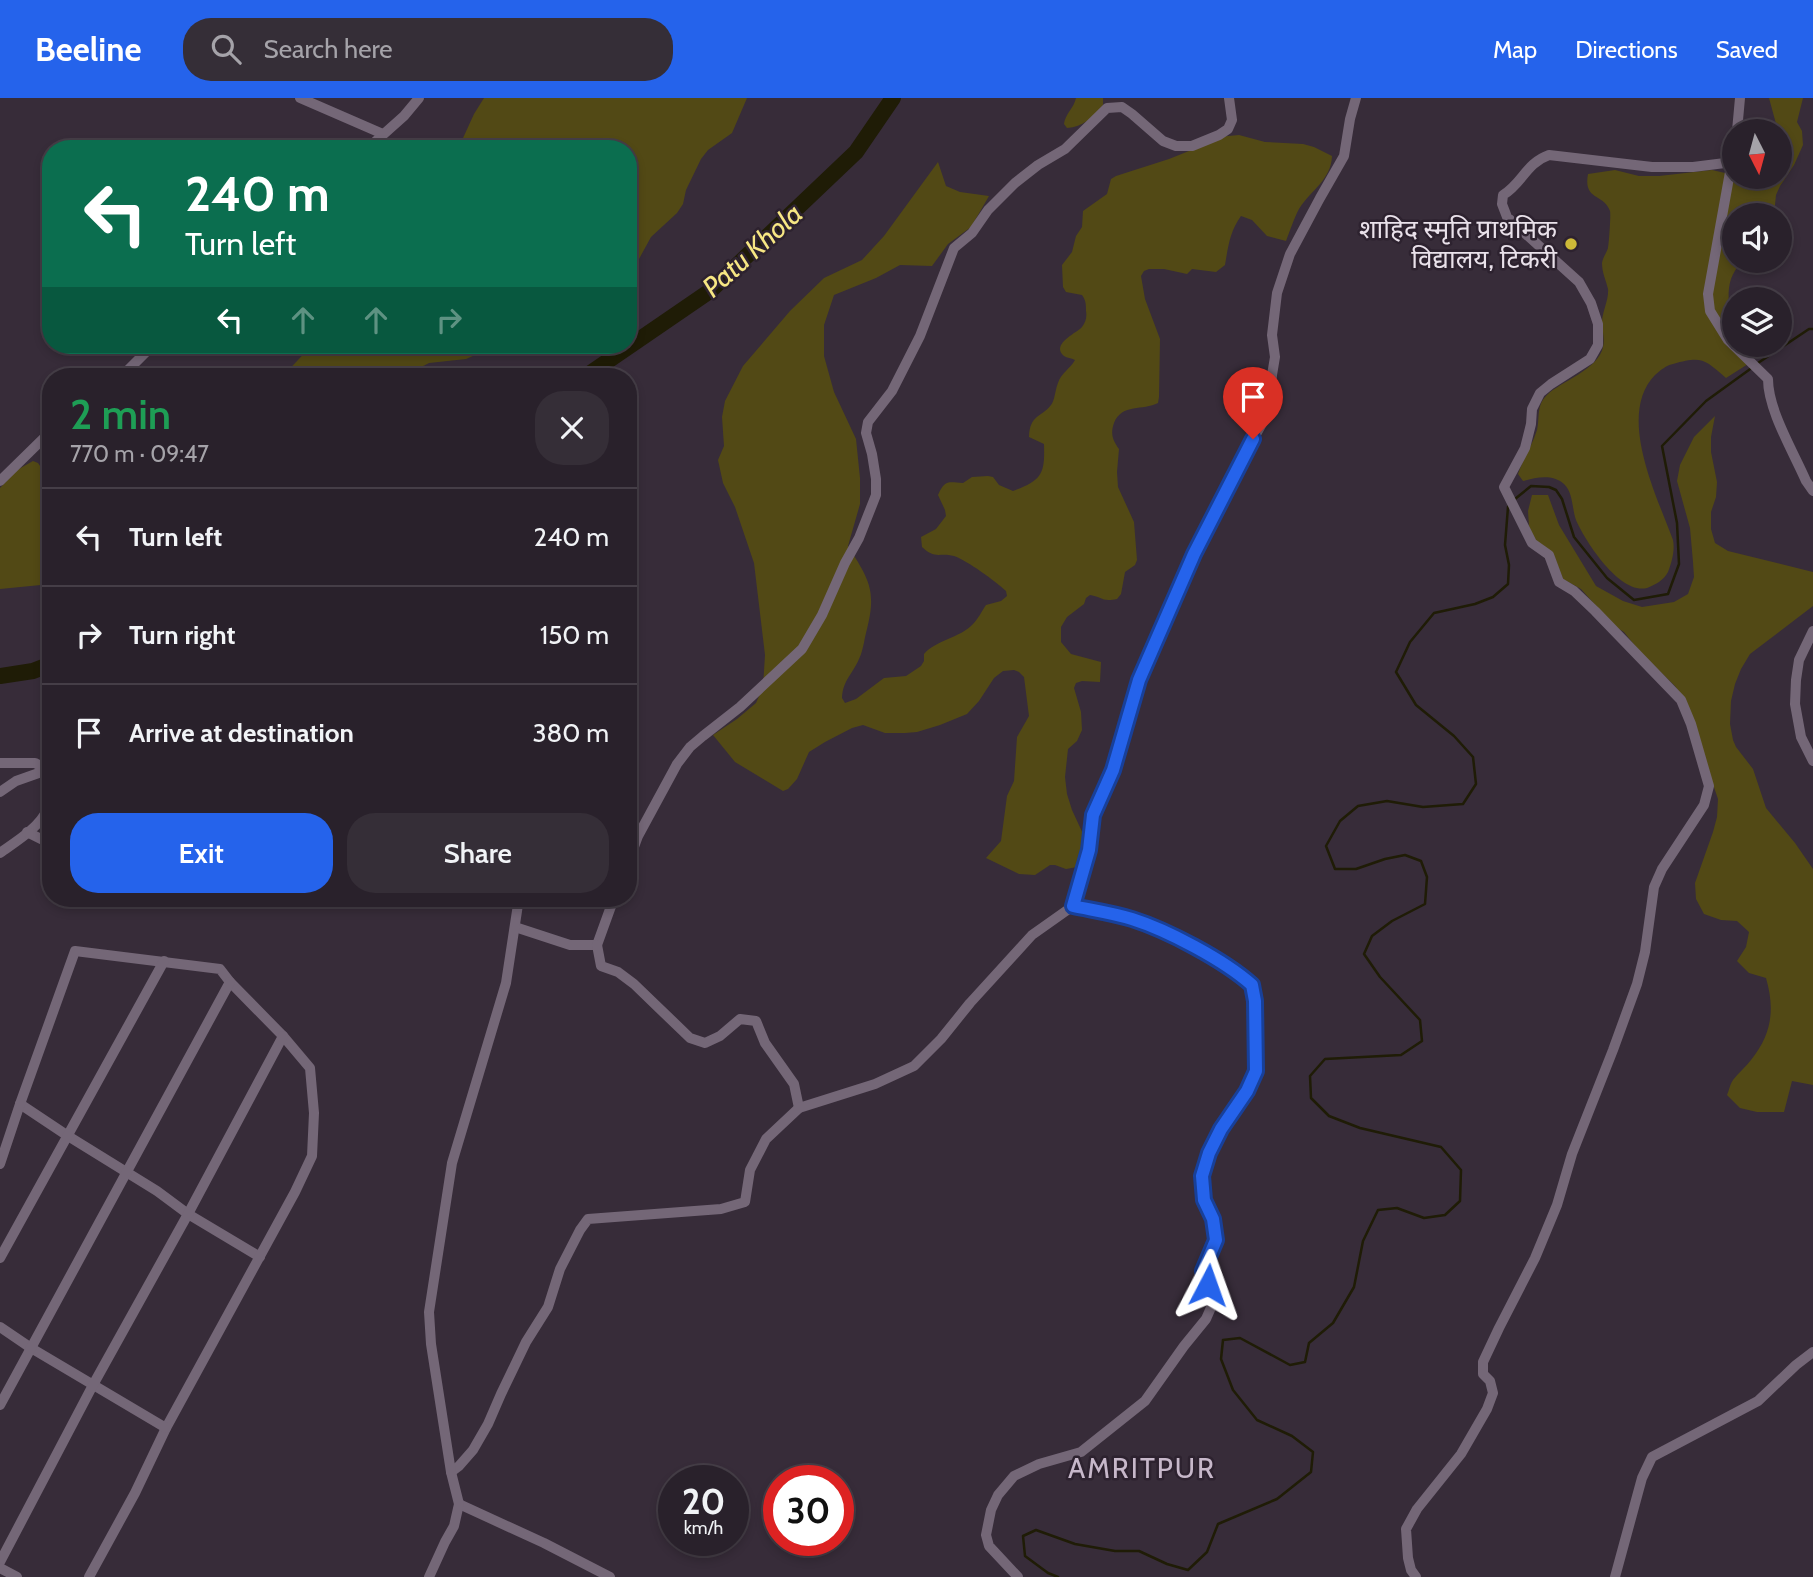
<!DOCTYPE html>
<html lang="en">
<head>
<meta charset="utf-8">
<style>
	body { margin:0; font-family:Cabin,"Noto Sans Devanagari",sans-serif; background:#352e37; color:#f1f3f6; height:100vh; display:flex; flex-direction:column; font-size:26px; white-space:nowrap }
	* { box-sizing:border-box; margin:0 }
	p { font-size:23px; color:#a5a3a9 }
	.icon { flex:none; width:38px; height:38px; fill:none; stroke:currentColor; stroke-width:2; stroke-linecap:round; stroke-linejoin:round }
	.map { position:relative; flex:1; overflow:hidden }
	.details { position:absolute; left:42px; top:270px; width:595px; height:539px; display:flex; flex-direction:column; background:#29212b; border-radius:28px; box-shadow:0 4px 10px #0003,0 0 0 2px #453e47 }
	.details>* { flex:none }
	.top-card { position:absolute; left:42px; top:42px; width:595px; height:214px; border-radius:28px; box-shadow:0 4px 10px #0003,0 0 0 2px #453e47; background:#0b6e4f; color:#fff; overflow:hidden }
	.needle { width:46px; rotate:174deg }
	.controls { position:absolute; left:1722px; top:21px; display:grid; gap:14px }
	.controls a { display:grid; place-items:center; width:70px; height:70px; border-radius:50%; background:#29212b; box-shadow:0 4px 10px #0003,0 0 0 2px #453e47; font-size:35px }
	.speed { position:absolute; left:658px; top:1367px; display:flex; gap:14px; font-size:35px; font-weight:700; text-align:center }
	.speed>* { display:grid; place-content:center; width:91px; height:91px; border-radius:50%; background:#29212b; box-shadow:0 4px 10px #0003,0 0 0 2px #453e47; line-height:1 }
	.speed small { font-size:18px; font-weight:400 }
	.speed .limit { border:10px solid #d22; background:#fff; color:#111 }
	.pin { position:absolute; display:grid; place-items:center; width:60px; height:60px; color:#fff; margin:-72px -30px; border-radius:50% 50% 50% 0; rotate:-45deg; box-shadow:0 0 7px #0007 }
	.pin .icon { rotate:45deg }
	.me { position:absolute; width:77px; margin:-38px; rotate:4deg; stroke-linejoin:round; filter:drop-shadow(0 0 5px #0008) }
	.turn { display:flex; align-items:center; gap:24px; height:147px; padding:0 28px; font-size:32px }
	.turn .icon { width:91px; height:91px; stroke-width:2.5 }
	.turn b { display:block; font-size:49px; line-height:60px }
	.lanes { display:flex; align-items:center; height:66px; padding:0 28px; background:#0003; justify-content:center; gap:35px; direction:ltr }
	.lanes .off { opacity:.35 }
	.round { display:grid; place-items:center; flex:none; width:74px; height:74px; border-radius:28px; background:#352e37 }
	.summary { display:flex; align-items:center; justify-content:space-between; height:119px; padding:0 28px }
	h1 { font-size:42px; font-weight:600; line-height:52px; color:#1e9e55 }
	.action { display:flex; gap:14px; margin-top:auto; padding:14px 28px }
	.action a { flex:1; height:80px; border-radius:28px; background:#2563eb; color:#fff; font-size:28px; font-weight:600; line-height:80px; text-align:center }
	.action a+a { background:#352e37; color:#f1f3f6 }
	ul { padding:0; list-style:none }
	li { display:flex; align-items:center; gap:21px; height:98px; padding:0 28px; border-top:2px solid #453e47 }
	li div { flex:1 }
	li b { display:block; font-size:26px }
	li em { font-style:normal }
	header { display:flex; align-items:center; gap:42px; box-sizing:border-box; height:98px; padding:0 35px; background:#2563eb; color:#fff }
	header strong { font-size:33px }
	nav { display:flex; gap:38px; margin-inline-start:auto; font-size:24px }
	.search { width:490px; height:63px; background:#352e37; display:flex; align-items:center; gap:18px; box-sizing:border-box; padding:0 24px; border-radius:28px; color:#a5a3a9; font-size:26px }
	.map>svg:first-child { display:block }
</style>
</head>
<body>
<header>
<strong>Beeline</strong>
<div class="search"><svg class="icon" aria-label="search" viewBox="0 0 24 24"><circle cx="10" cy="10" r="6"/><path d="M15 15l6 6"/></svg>Search here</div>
<nav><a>Map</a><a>Directions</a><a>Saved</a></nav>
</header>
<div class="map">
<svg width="1813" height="1479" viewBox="0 0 1813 1479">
	<rect width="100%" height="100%" fill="#372c39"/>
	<g fill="#524915">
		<polygon points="484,0 747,0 732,35 708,52 701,61 686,92 683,106 677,115 651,139 639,161 628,171 628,51 458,51 474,16"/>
		<path d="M1076,0H1103V7C1093,19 1083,29 1067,30L1064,26C1065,16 1074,10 1076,0Z"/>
		<path d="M1769,0H1803L1797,24L1802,33L1803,47L1794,67L1780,88L1776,97L1774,117H1734V163H1743C1717,188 1737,211 1724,239L1727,248L1748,266L1726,280C1704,261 1702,258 1673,266C1665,268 1661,272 1655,277C1616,317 1657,398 1673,442C1675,452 1672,464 1668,474C1664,482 1655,487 1647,490C1620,497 1585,443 1576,422C1572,411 1573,394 1564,386C1553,376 1537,379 1523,383L1518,376C1523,361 1532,348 1537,332C1540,320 1536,307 1547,297C1560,284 1599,271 1603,249C1605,241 1602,232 1602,223C1603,212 1609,201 1608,191C1606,182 1602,175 1602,165C1603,159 1606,156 1608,150C1609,146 1611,116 1610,113C1604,95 1583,103 1588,76L1615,72L1639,78H1659L1712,72L1734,77V79H1780V33H1778Z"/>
		<path d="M1239,37L1265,44L1303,46L1314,49L1332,58C1331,82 1311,92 1299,111C1294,120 1290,133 1286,143L1267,138L1252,122L1241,118C1230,133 1228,149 1225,167L1216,174L1192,171L1187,176L1164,171H1149L1144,173L1141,178L1145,201L1160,241L1159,299L1158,305C1143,313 1122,305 1114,325C1110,336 1113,343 1119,351L1117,374L1118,389L1134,424L1137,462L1135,467L1125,474L1121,496L1117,501C1101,504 1103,499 1090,497L1086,500L1084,506L1067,519L1061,529V544L1071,556L1101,564L1100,584L1082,583L1076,585L1074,590L1081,614L1082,632L1077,643L1068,651L1065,679L1067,696L1072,712L1084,738V749L1077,769L1066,771L1055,767H1050L1035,777L1019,776L986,760L1001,743L1007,698L1014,683L1017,639L1029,618L1024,579L1019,574L1014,572L1003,573L994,580L979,603L967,616L940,627L917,634L905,635H885L863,627L852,630L825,644L809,654L797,681L788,691L783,693L735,664L713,637L737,621L756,605L763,589L765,557L754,465L735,409L723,385L718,362L724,348L722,319L725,303L743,268L790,213L824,180L862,162L884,138L938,64L946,88L960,94L989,98L971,129L948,146L932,168L900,167L876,180L834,197L824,227V258L834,294L856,341L860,380V406L848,448C870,483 877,493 866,535C864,543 863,553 859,561C852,577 843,582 842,600L845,605L856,601L884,580L906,578L921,568L924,563V556C936,542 960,540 973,526C978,521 982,513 986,507L1001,503L1007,498L1006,493C995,483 968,463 954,458C939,454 936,462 922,449L921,439L936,431L946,418L945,412L938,397C945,382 947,384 963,385L972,379L988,378L993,379L999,387L1013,393C1042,382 1045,376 1044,346L1029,339C1030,316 1041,320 1051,307C1055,302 1055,292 1058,285C1061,275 1070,271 1075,262C1071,260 1067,260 1064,258C1050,246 1077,235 1082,229C1086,224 1087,219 1086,213C1086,206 1086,203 1082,197L1066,194L1063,189L1062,167L1072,154L1076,138L1082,129L1083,113L1107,96L1111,81L1116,78L1169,61L1199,49L1218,39Z"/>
		<polygon points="312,247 498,247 466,261 429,265 404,278 283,278"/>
		<path d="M1715,318L1711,339V354L1717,384L1716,399L1711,414V431L1715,445L1728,453L1813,474V508L1750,556L1741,571L1735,586L1731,603L1730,626L1733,642L1736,649L1753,671L1766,710L1795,745L1813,771V987L1792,983L1784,1014H1757L1740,1010L1727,997C1729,993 1730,986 1733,982C1738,975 1746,969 1751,962C1772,936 1775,911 1766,880L1749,875L1737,863L1746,849L1749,834L1737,823L1721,822L1704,816L1696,801L1695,785L1713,734L1717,719L1718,701L1684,601L1675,588L1640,554L1624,534L1614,528L1581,491L1563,481L1553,455L1534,442L1529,428L1528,413L1532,397H1548L1559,427L1596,488L1623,503L1642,509L1674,504L1688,496L1694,479L1693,464L1690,430L1677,383L1680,367L1694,339Z"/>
		<polygon points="33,363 38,365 51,384 51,486 0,491 0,390 17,372"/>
	</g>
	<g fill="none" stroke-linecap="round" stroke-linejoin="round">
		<g stroke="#1f1c06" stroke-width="2.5">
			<polyline points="1758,265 1809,231 1813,231"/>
			<polyline points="1515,401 1531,388 1549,389 1556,392 1562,401 1574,439 1607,480 1634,502 1668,496 1679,466 1677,425 1662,348 1706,303 1753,269"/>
			<polyline points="1058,1479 1048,1475 1025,1458 1023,1438 1036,1432 1075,1446 1115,1453 1139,1453 1167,1466 1188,1472 1207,1454 1218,1426 1277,1401 1311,1374 1313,1354 1292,1338 1257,1322 1233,1292 1221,1261 1223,1242 1240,1240 1290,1267 1305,1264 1309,1245 1333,1225 1354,1189 1363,1143 1378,1112 1397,1110 1424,1120 1445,1117 1460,1103 1461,1072 1441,1049 1360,1030 1329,1018 1311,1000 1310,978 1325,961 1401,957 1422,943 1420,922 1380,879 1364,856 1372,838 1392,823 1425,806 1427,779 1421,763 1405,757 1385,761 1356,771 1335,771 1326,748 1340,723 1358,708 1387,703 1423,709 1463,706 1476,686 1473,659 1454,638 1416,607 1396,574 1410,544 1434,515 1475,506 1493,499 1508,486 1509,467 1505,447 1508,409 1510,406"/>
		</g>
		<g stroke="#1f1c06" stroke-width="16">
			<polyline points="586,278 710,193 856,54 893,0"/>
			<polyline points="0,578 33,573 51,566"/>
		</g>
		<g stroke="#746777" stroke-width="10">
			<polyline points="300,0 383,36"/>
			<polyline points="1737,33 1740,0"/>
			<polyline points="367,51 404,18 419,0"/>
			<path d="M1734,52L1708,196L1710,213L1728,242L1768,281C1768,312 1793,353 1806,383L1813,393"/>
			<polyline points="122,278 153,247"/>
			<polyline points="0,383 51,333"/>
			<polyline points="1813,533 1799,562 1796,582 1795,606 1801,639 1813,663"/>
			<path d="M0,665H35L48,672C49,685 52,700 47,712C39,730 15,744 0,755"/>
			<polyline points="0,694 16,683 50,671"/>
			<polyline points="27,734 51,746"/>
			<polyline points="628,765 638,738 677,666 690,649 703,638 740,609 802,551 822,517 845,465 859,440 876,397 876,381 872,356 866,335 868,324 892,293 920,238 954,150 972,135 988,112 1015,85 1038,67 1065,51 1107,10 1122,9 1132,16 1163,43 1176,48 1192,48 1219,37 1228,31 1232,22 1229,0"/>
			<polyline points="515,829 570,847 597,847 614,800"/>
			<polyline points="597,847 601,868 618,874 634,886 690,940 705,945 720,938 740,921 756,923 765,945 794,986 799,1010"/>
			<polyline points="20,1006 68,1038 157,1093 188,1116 260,1159"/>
			<polyline points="0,1066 20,1006 75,853 220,871 230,884 283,938 310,970 314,1015 312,1058 295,1094 166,1330 135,1395 89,1479"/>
			<polyline points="0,1160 164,863"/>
			<polyline points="0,1229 31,1250 166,1330"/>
			<polyline points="0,1307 230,884"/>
			<polyline points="451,1374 459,1368 473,1352 488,1326 501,1296 526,1244 548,1209 560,1171 580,1132 588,1121 721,1111 745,1104 750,1072 766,1041 799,1010 875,986 914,968 941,941 970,905 1032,837 1073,808 1089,753 1093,717 1113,672 1139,581 1194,455 1235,378 1242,361 1264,322 1270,303 1272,277 1275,259 1272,237 1277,195 1290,156 1320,100 1344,58 1350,21 1356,0"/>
			<polyline points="459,1406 544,1445 610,1479"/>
			<polyline points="0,1464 93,1287 188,1116 283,938"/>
			<polyline points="0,1470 17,1479"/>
			<polyline points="429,1479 445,1444 454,1428 459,1406 451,1374 431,1246 429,1214 452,1065 506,885 519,800"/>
			<path d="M1018,1479L989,1448L986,1437L991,1412L998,1397L1014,1378L1039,1366L1081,1354L1145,1303L1184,1248L1206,1221L1213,1205L1203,1173L1216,1142L1213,1121L1204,1102L1202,1078L1209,1055L1221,1031L1247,993L1256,973L1255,903L1252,887C1223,862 1168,833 1132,821C1113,815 1092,812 1073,808"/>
			<path d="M1416,1479L1411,1472L1408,1460L1406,1431L1417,1411L1461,1356L1487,1311L1493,1295L1490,1283L1483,1276V1264L1499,1230L1535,1160L1557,1107L1572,1056L1613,952L1637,886L1645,854L1654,789L1662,771L1704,707L1709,688L1691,626L1681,602L1595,513L1574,493L1559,484L1549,457L1532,445L1504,389L1525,350L1531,326L1532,311L1540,295L1551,286L1590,261L1598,247V226L1591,205L1579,184L1507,119L1502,106L1503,97C1522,86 1526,65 1549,57L1652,69H1693L1733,64"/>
			<polyline points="1615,1479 1642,1380 1652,1359 1758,1303 1796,1267 1813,1254"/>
		</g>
	</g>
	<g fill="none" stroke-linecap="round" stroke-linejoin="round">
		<g stroke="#184099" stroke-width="18">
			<path id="route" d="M1208,1187L1203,1173L1216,1142L1213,1121L1204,1102L1202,1078L1209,1055L1221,1031L1247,993L1256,973L1255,903L1252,887C1224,862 1167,832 1132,821C1113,815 1092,812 1073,808L1089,752L1093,717L1113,672L1139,582L1194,456L1253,341"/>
		</g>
		<use href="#route" stroke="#2563eb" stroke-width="12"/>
	</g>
	<circle fill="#cdb938" stroke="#2d222f" stroke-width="2.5" cx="1571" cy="146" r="7"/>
	<g text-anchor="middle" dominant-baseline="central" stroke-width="5" stroke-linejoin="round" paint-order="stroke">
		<g font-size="26" fill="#e9e1ea" stroke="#2d222f" text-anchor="end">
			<text x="1557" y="131">शाहिद स्मृति प्राथमिक<tspan x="1557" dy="30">विद्यालय, टिकरी</tspan></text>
		</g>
		<g font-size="28" font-style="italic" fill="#f7e783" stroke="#2d222f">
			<text transform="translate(752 152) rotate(-42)">Patu Khola</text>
		</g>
		<g font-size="28" letter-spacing="2" fill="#c7b8ca" stroke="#2d222f">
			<text x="1142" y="1370">AMRITPUR</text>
		</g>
	</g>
</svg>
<div class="controls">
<a><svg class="needle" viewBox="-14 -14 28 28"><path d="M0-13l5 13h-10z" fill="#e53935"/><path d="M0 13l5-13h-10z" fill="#a5a3a9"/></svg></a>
<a><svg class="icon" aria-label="sound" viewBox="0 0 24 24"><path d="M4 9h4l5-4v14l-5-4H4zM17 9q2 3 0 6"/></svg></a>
<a><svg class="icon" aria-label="layers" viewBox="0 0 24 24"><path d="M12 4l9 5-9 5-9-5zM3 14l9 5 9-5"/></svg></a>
</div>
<div class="speed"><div>20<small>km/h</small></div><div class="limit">30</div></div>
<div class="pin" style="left:1253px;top:341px;background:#d93025"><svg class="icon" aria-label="arrive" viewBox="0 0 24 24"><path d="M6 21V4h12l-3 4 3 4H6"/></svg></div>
<svg class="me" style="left:1208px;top:1187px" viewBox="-20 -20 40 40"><path d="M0-17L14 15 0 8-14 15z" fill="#2563eb" stroke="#fff" stroke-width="4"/></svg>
<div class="top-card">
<div class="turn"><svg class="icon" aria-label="left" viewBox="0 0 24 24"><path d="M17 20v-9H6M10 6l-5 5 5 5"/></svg><div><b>240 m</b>Turn left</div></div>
<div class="lanes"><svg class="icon" aria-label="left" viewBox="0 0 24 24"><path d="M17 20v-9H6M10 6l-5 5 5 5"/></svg><svg class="icon off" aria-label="ahead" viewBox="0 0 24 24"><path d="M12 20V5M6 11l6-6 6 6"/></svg><svg class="icon off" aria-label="ahead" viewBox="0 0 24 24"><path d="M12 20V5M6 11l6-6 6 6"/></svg><svg class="icon off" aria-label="right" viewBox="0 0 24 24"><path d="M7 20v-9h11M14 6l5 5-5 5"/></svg></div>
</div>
<section class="details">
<div class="summary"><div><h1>2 min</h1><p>770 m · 09:47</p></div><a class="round"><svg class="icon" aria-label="close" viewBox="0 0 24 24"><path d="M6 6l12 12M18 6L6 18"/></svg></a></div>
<ul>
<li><svg class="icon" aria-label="left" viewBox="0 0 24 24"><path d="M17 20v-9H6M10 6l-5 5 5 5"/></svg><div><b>Turn left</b></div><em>240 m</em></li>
<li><svg class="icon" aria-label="right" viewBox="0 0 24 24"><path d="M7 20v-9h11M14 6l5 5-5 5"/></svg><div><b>Turn right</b></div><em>150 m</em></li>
<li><svg class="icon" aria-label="arrive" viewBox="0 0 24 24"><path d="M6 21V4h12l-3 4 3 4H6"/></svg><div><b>Arrive at destination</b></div><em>380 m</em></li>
</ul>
<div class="action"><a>Exit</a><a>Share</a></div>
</section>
</div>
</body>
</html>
